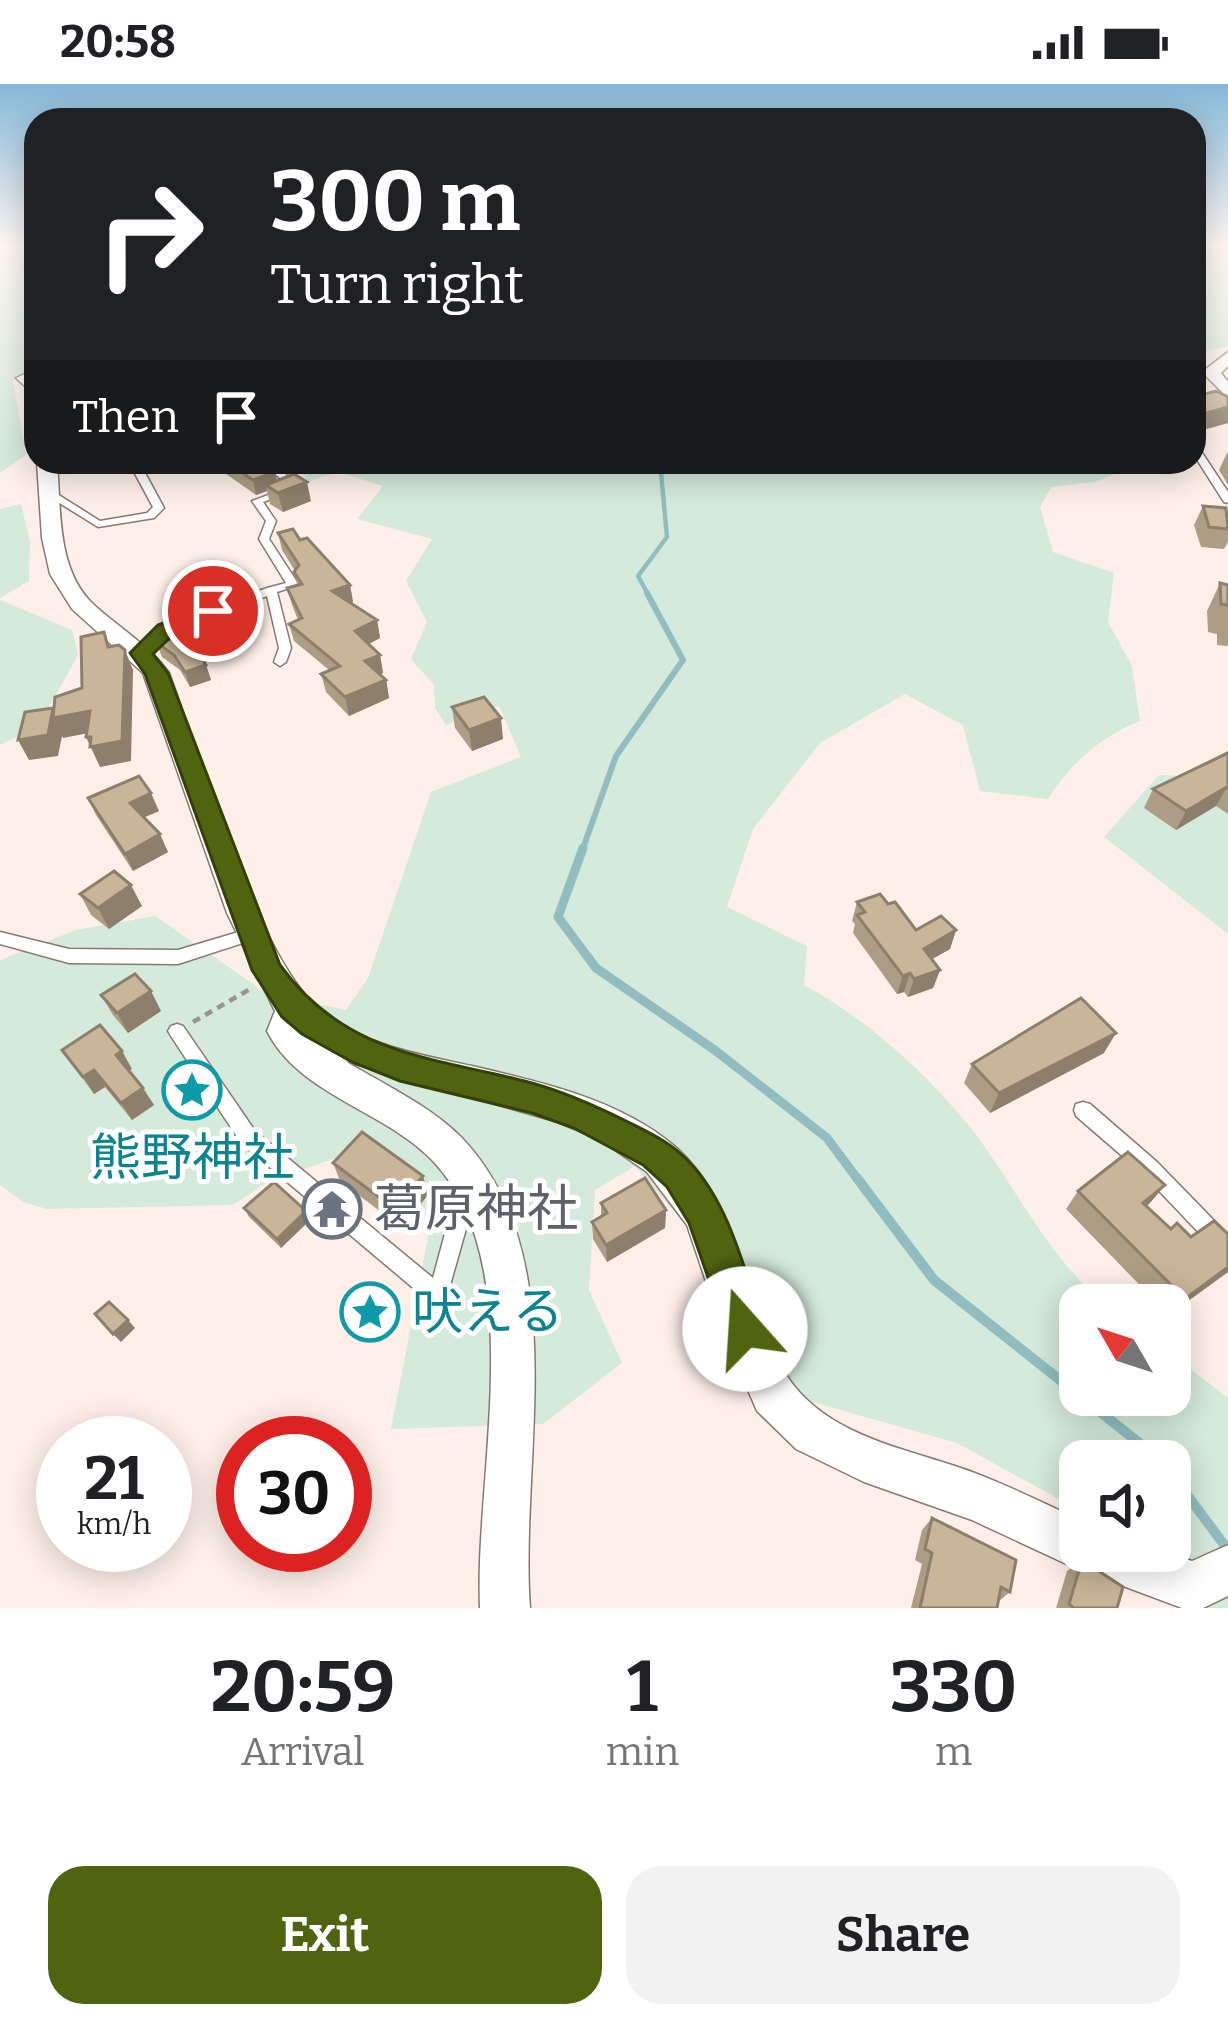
<!DOCTYPE html>
<html lang="en">
<head>
<meta charset="utf-8">
<style>
	body { margin:0; font-family:Bitter,"Noto Sans JP",serif; background:#f2f2f2; color:#202124; height:100vh; display:flex; flex-direction:column; font-size:45px; white-space:nowrap }
	* { box-sizing:border-box; margin:0 }
	p { font-size:39px; color:#757577 }
	.icon { flex:none; width:66px; height:66px; fill:none; stroke:currentColor; stroke-width:2; stroke-linecap:round; stroke-linejoin:round }
	.map { position:relative; height:1524px; overflow:hidden }
	.sheet { display:flex; flex-direction:column; background:#fff; flex:1 }
	.sheet>* { flex:none }
	.top-card { position:absolute; left:24px; top:24px; width:1182px; height:366px; border-radius:36px; box-shadow:0 6px 30px #0003; background:#202124; color:#fff; overflow:hidden }
	.needle { width:78px; rotate:309deg }
	.buttons { position:absolute; left:1059px; top:1200px; display:grid; gap:24px }
	.buttons a { display:grid; place-items:center; width:132px; height:132px; border-radius:24px; background:#fff; box-shadow:0 6px 30px #0003; font-size:60px }
	.speed { position:absolute; left:36px; top:1332px; display:flex; gap:24px; font-size:60px; font-weight:700; text-align:center }
	.speed>* { display:grid; place-content:center; width:156px; height:156px; border-radius:50%; background:#fff; box-shadow:0 6px 30px #0003; line-height:1 }
	.speed small { font-size:30px; font-weight:400 }
	.speed .limit { border:18px solid #d22; background:#fff; color:#111 }
	.pin { position:absolute; display:grid; place-items:center; width:102px; height:102px; color:#fff; margin:-51px; border:6px solid #fff; border-radius:50%; box-shadow:0 3px 12px #0007 }
	.me { position:absolute; width:132px; margin:-66px; rotate:341deg; stroke-linejoin:round; filter:drop-shadow(0 0 9px #0008) }
	.turn { display:flex; align-items:center; gap:42px; height:252px; padding:0 48px; font-size:54px }
	.turn .icon { width:156px; height:156px; stroke-width:2.5 }
	.turn b { display:block; font-size:84px; line-height:102px }
	.then { display:flex; align-items:center; height:114px; padding:0 48px; background:#0003; gap:24px; font-size:45px }
	.eta { display:flex; justify-content:space-evenly; align-items:center; height:204px; text-align:center }
	.eta b { font-size:72px; font-weight:700; line-height:84px }
	.primary-button { display:flex; gap:24px; margin-top:auto; padding:24px 48px }
	.primary-button a { flex:1; height:138px; border-radius:36px; background:#506410; color:#fff; font-size:48px; font-weight:700; line-height:138px; text-align:center }
	.primary-button a+a { background:#f2f2f2; color:#202124 }
	.status { display:flex; justify-content:space-between; align-items:center; height:84px; padding:0 60px; background:#fff; direction:ltr }
	.status svg { height:33px; fill:currentColor }
	.map>svg:first-child { display:block }
</style>
</head>
<body>
<div class="status"><b>20:58</b><svg viewBox="0 0 49 12"><path d="M0 12V9h3v3zM5 12V6h3v6zM10 12V3h3v9zM15 12V0h3v12zM26 1h20v11H26zM47 4h2v5h-2z"/></svg></div>
<div class="map">
<svg width="1228" height="1524" viewBox="0 0 1228 1524">
	<rect width="100%" height="100%" fill="#fef0e8"/>
	<g fill="#d4eadb">
		<polygon points="0,163 36,163 36,281 13,297 26,371 0,389"/>
		<polygon points="1194,163 1228,163 1228,262 1194,270"/>
		<path d="M299,378H1119L1124,386L1095,398L1051,403L1040,423L1053,468L1114,489L1108,538L1132,582L1140,637C1100,653 1072,678 1048,715L980,707L963,641L905,610L820,659L753,745L727,823L807,862L804,901C865,934 921,984 966,1038C1014,1097 1046,1174 1107,1221H1080V1311H1170V1269L1228,1314V1524H1182L1140,1467H1170V1377H1080V1427L957,1359L788,1311L688,1144L635,1082L595,1106L589,1206L622,1279L543,1340L391,1345L430,1143L339,1073L267,1098L233,1121L47,1125L23,1118L0,1101V876L76,846L155,832L266,909L346,926L368,894L431,708L521,673L499,622L446,641L435,624L434,601L411,575L427,538L406,497L432,455L357,435L383,402L338,388L307,398Z"/>
		<polygon points="21,420 30,457 29,497 0,514 0,425"/>
		<polygon points="0,516 72,546 78,571 38,643 0,661"/>
		<polygon points="1159,691 1228,694 1228,850 1104,753"/>
	</g>
	<g fill="none" stroke-linecap="round" stroke-linejoin="round">
		<polyline stroke="#92bdc0" stroke-width="4.5" points="649,512 638,492 667,453 660,378"/>
		<polyline stroke="#92bdc0" stroke-width="6" points="582,767 616,672 683,576 647,509"/>
		<polyline stroke="#92bdc0" stroke-width="9" points="583,764 558,833 596,884 716,967 827,1054 859,1097"/>
		<g stroke="#92bdc0" stroke-width="10">
			<polyline points="857,1094 934,1196 1162,1377"/>
			<polyline points="1170,1388 1228,1466"/>
		</g>
		<g stroke="#887970" stroke-width="3">
			<g id="lane">
				<polygon points="36,285 36,291 26,295 36,304 36,312 16,294"/>
				<polygon points="1194,360 1197,361 1228,408 1228,419 1224,418 1194,371"/>
				<polygon points="154,378 170,378 144,387 164,424 154,434 98,443 45,410 54,408 100,437 147,429 153,423 133,386"/>
				<path d="M260,378C278,378 288,390 295,406L263,418L276,437L269,455L299,501L277,508L291,564L286,578L280,582L274,578L279,564L267,512L170,549L145,572H137V566L162,543L267,504L286,499L259,455L266,437L252,417L284,405L280,394Z"/>
				<polygon points="252,844 258,846 260,850 258,854 178,880 69,879 0,860 0,848 69,865 178,866"/>
				<polygon points="177,940 183,942 255,1047 433,1194 453,1120 446,1104 449,1097 456,1095 463,1097 473,1120 445,1219 438,1223 431,1219 241,1059 171,952 168,947 171,942"/>
				<polygon points="1083,1018 1090,1020 1157,1078 1228,1151 1228,1175 1221,1172 1143,1090 1076,1032 1074,1026 1076,1020"/>
			</g>
		</g>
		<g stroke="#887970" stroke-width="3">
			<g id="street">
				<polygon points="1228,268 1228,282 1221,289 1228,298 1228,314 1202,288"/>
				<path d="M37,378H57C61,424 56,485 93,520C119,544 148,560 169,589C200,672 259,884 327,932C370,963 422,971 472,982C540,998 618,1015 673,1061C745,1122 739,1222 789,1295C830,1354 910,1365 972,1388C1009,1402 1044,1419 1080,1436V1467H1162L1192,1477L1228,1461V1512L1203,1524H1182L1075,1484L972,1436L864,1398L796,1365L757,1327L724,1251L687,1141L647,1088L601,1056L558,1038L345,977C383,1000 429,1021 461,1053C576,1173 519,1373 530,1524H480C474,1390 531,1182 433,1077C386,1027 299,1011 267,947L275,927L227,829L143,589L72,525L50,490L42,454Z"/>
			</g>
		</g>
		<polyline stroke="#9d928c" stroke-width="4.5" stroke-dasharray="8 6" stroke-linecap="butt" points="193,938 250,905"/>
		<use href="#lane" fill="#fff" fill-rule="evenodd"/>
		<use href="#street" fill="#fff" fill-rule="evenodd"/>
	</g>
	<g fill="#ad9d84">
		<polygon points="1194,313 1228,313 1228,339 1195,348"/>
		<polygon points="1227,369 1228,369 1228,401 1219,386"/>
		<polygon points="209,378 260,378 275,388 277,396 311,417 283,428 270,420 267,407 256,411"/>
		<polygon points="1203,422 1228,429 1228,458 1224,465 1201,463 1194,441"/>
		<polygon points="278,449 300,456 350,501 353,518 351,519 377,536 380,554 368,560 380,571 383,589 380,591 386,596 389,614 349,632 326,608 321,590 329,586 294,557 289,540 298,536 292,521 287,504 297,501 295,487 282,466"/>
		<polygon points="1220,499 1228,501 1228,562 1217,561 1217,550 1208,548 1207,527"/>
		<polygon points="160,545 215,562 200,571 206,581 211,596 190,603 180,586 162,573 156,558 164,557"/>
		<polygon points="452,623 503,655 472,667 455,644"/>
		<polygon points="1228,667 1228,730 1216,722 1176,746 1144,724 1153,705"/>
		<polygon points="88,714 159,727 144,733 168,768 133,787 96,731"/>
		<polygon points="80,810 142,822 109,845 91,831"/>
		<polygon points="857,818 888,820 916,846 956,846 950,865 932,875 940,886 933,904 908,913 904,908 897,910 853,849 855,840 852,837"/>
		<polygon points="101,911 161,927 128,949 113,931"/>
		<polygon points="62,966 132,985 129,987 154,1021 132,1036 105,1003 94,1010"/>
		<polygon points="1104,969 990,1029 964,999 972,980"/>
		<polygon points="333,1079 423,1092 428,1111 401,1143 340,1097"/>
		<polygon points="1165,1101 1147,1122 1171,1145 1191,1153 1228,1150 1228,1188 1170,1230 1170,1221 1159,1221 1066,1125 1078,1107"/>
		<polygon points="601,1119 666,1126 665,1144 607,1178 593,1155 592,1138 601,1132"/>
		<polygon points="244,1124 310,1136 281,1164 249,1133"/>
		<polygon points="932,1434 1010,1508 999,1517 997,1524 911,1524 922,1480 915,1476 922,1446"/>
		<polygon points="1082,1476 1117,1524 1056,1524 1067,1487"/>
	</g>
	<g fill="#8d7f6b">
		<polygon points="1228,323 1228,339 1195,348 1203,330"/>
		<polygon points="275,388 278,402 266,401 267,407 256,411 253,396"/>
		<polygon points="307,398 311,417 283,428 278,409"/>
		<polygon points="350,501 353,518 336,525 332,507"/>
		<polygon points="204,528 215,562 197,573 192,558"/>
		<polygon points="377,536 380,554 359,565 355,547"/>
		<polygon points="125,566 133,586 131,677 100,683 86,653 91,653"/>
		<polygon points="380,571 383,589 369,595 365,577"/>
		<polygon points="206,581 211,596 190,603 185,588"/>
		<polygon points="386,596 389,614 349,632 345,613"/>
		<polygon points="53,624 90,627 99,647 63,654 62,652 58,672 29,676 18,656"/>
		<polygon points="501,634 503,655 472,667 469,646"/>
		<polygon points="1227,703 1216,722 1176,746 1186,727"/>
		<polygon points="151,709 159,727 138,736 130,719"/>
		<polygon points="160,750 168,768 133,787 125,770"/>
		<polygon points="131,801 142,822 109,845 98,824"/>
		<polygon points="956,846 950,865 918,883 924,865"/>
		<polygon points="940,886 933,904 908,913 914,895"/>
		<polygon points="910,889 904,908 897,910 903,892"/>
		<polygon points="151,907 161,927 128,949 117,929"/>
		<polygon points="1116,949 1104,969 990,1029 999,1009"/>
		<polygon points="122,967 132,985 126,988 116,971"/>
		<polygon points="94,986 105,1003 94,1010 83,993"/>
		<polygon points="143,1004 154,1021 132,1036 121,1019"/>
		<polygon points="423,1092 428,1111 401,1143 395,1125"/>
		<polygon points="1165,1101 1150,1119 1129,1137 1143,1119"/>
		<polygon points="666,1126 665,1144 607,1178 606,1161"/>
		<polygon points="306,1127 310,1136 281,1164 277,1155"/>
		<polygon points="1228,1183 1228,1188 1170,1230 1185,1215"/>
		<polygon points="128,1236 135,1244 121,1258 113,1250"/>
	</g>
	<g fill="#c9b699" stroke="#8d7f6b" stroke-width="3">
		<polygon points="1216,307 1228,313 1228,323 1203,330 1194,322 1194,313"/>
		<polygon points="226,378 260,378 275,388 253,396"/>
		<polygon points="294,390 307,398 278,409 266,401"/>
		<polygon points="1203,422 1226,424 1228,445 1209,443"/>
		<polygon points="293,445 300,456 307,454 350,501 332,507 377,536 355,547 380,571 365,577 386,596 345,613 321,590 340,582 289,540 302,534 287,504 302,500 294,488 299,481 278,449"/>
		<polygon points="1220,499 1228,501 1228,521 1221,520"/>
		<polygon points="204,528 210,548 192,558 206,581 185,588 174,571 156,558 176,554 160,545 167,538"/>
		<polygon points="104,548 108,563 119,561 125,566 122,657 90,663 91,653 86,653 90,627 53,634 55,613 82,604 81,553"/>
		<polygon points="484,613 501,634 469,646 452,623"/>
		<polygon points="53,624 48,651 18,656 25,628"/>
		<polygon points="1228,669 1228,704 1227,703 1186,727 1153,705"/>
		<polygon points="139,692 151,709 130,719 160,750 125,770 88,714"/>
		<polygon points="114,787 131,801 98,824 80,810"/>
		<polygon points="880,810 888,820 895,818 916,846 941,832 956,846 924,865 940,886 914,895 910,889 903,892 857,831 865,828 857,818"/>
		<polygon points="135,890 151,907 117,929 101,911"/>
		<polygon points="1081,914 1116,949 999,1009 972,980"/>
		<polygon points="100,941 122,967 116,971 143,1004 121,1019 94,986 83,993 62,966"/>
		<polygon points="362,1048 423,1092 395,1125 333,1079"/>
		<polygon points="1128,1068 1165,1101 1143,1119 1171,1145 1177,1139 1191,1153 1214,1137 1228,1150 1228,1183 1185,1215 1078,1107"/>
		<polygon points="645,1094 666,1126 606,1161 592,1138 607,1129 601,1119"/>
		<polygon points="274,1098 306,1127 277,1155 244,1124"/>
		<polygon points="109,1218 128,1236 113,1250 95,1230"/>
		<polygon points="932,1434 1016,1476 1010,1508 1001,1503 997,1524 920,1524 932,1469 925,1465"/>
		<polygon points="1082,1476 1123,1503 1117,1524 1074,1524 1069,1520"/>
	</g>
	<linearGradient id="sky" x2="0" y2="1"><stop stop-color="#85b8d8"/><stop offset="0.43" stop-color="#fff8f5"/><stop offset="1" stop-color="#fff8f5" stop-opacity="0"/></linearGradient>
	<rect width="1228" height="376" fill="url(#sky)"/>
	<path fill="#506410" stroke="#34410a" stroke-width="3" d="M213,520L223,527L220,531L174,550L153,570L168,589L280,881C344,970 430,973 528,998C563,1007 598,1023 630,1039C652,1050 673,1060 690,1079C731,1122 745,1190 765,1245L759,1259L745,1264L731,1259L689,1139L667,1103L643,1081L574,1044L532,1029L400,997L352,978L302,950L282,933L252,886L145,590L130,569L158,541Z"/>
	<defs>
		<g id="sight-ring" transform="scale(3)"><circle r="9.5" fill="#fff" stroke="#0f9aa8" stroke-width="1.5"/><path d="M0-6L1.8-2.2L6-1.7L2.9 1.2L3.7 5.4L0 3.3L-3.7 5.4L-2.9 1.2L-6-1.7L-1.8-2.2Z" fill="#0f9aa8"/></g>
		<g id="temple-ring" transform="scale(3)"><circle r="9.5" fill="#fff" stroke="#6b7280" stroke-width="1.5"/><path d="M0-6L5-2H3V0L6.5 2.5H4V6H1.5V3h-3V6H-4V2.5H-6.5L-3 0V-2H-5Z" fill="#6b7280"/></g>
	</defs>
	<g fill-rule="evenodd">
		<use href="#sight-ring" x="192" y="1006"/>
		<use href="#temple-ring" x="332" y="1125"/>
		<use href="#sight-ring" x="370" y="1228"/>
	</g>
	<g text-anchor="middle" dominant-baseline="central" stroke-width="10" stroke-linejoin="round" paint-order="stroke">
		<g font-size="51" fill="#0d838f" stroke="#fff">
			<text x="192" y="1074">熊野神社</text>
			<text x="412" y="1228" text-anchor="start">吠える</text>
		</g>
		<g font-size="51" fill="#5b616d" stroke="#fff" text-anchor="start">
			<text x="374" y="1125">葛原神社</text>
		</g>
	</g>
</svg>
<div class="buttons">
<a><svg class="needle" viewBox="-14 -14 28 28"><path d="M0-13l5 13h-10z" fill="#e53935"/><path d="M0 13l5-13h-10z" fill="#757577"/></svg></a>
<a><svg class="icon" aria-label="sound" viewBox="0 0 24 24"><path d="M4 9h4l5-4v14l-5-4H4zM17 9q2 3 0 6"/></svg></a>
</div>
<div class="speed"><div>21<small>km/h</small></div><div class="limit">30</div></div>
<div class="pin" style="left:213px;top:527px;background:#d93025"><svg class="icon" aria-label="arrive" viewBox="0 0 24 24"><path d="M6 21V4h12l-3 4 3 4H6"/></svg></div>
<svg class="me" style="left:745px;top:1245px" viewBox="-20 -20 40 40"><circle r="19" fill="#fff"/><path d="M0-13L10 11 0 6-10 11z" fill="#506410"/></svg>
<div class="top-card">
<div class="turn"><svg class="icon" aria-label="right" viewBox="0 0 24 24"><path d="M7 20v-9h11M14 6l5 5-5 5"/></svg><div><b>300 m</b>Turn right</div></div>
<div class="then">Then<svg class="icon" aria-label="arrive" viewBox="0 0 24 24"><path d="M6 21V4h12l-3 4 3 4H6"/></svg></div>
</div>
</div>
<section class="sheet">
<div class="eta">
<div><b>20:59</b><p>Arrival</p></div>
<div><b>1</b><p>min</p></div>
<div><b>330</b><p>m</p></div>
</div>
<div class="primary-button"><a>Exit</a><a>Share</a></div>
</section>
</body>
</html>
